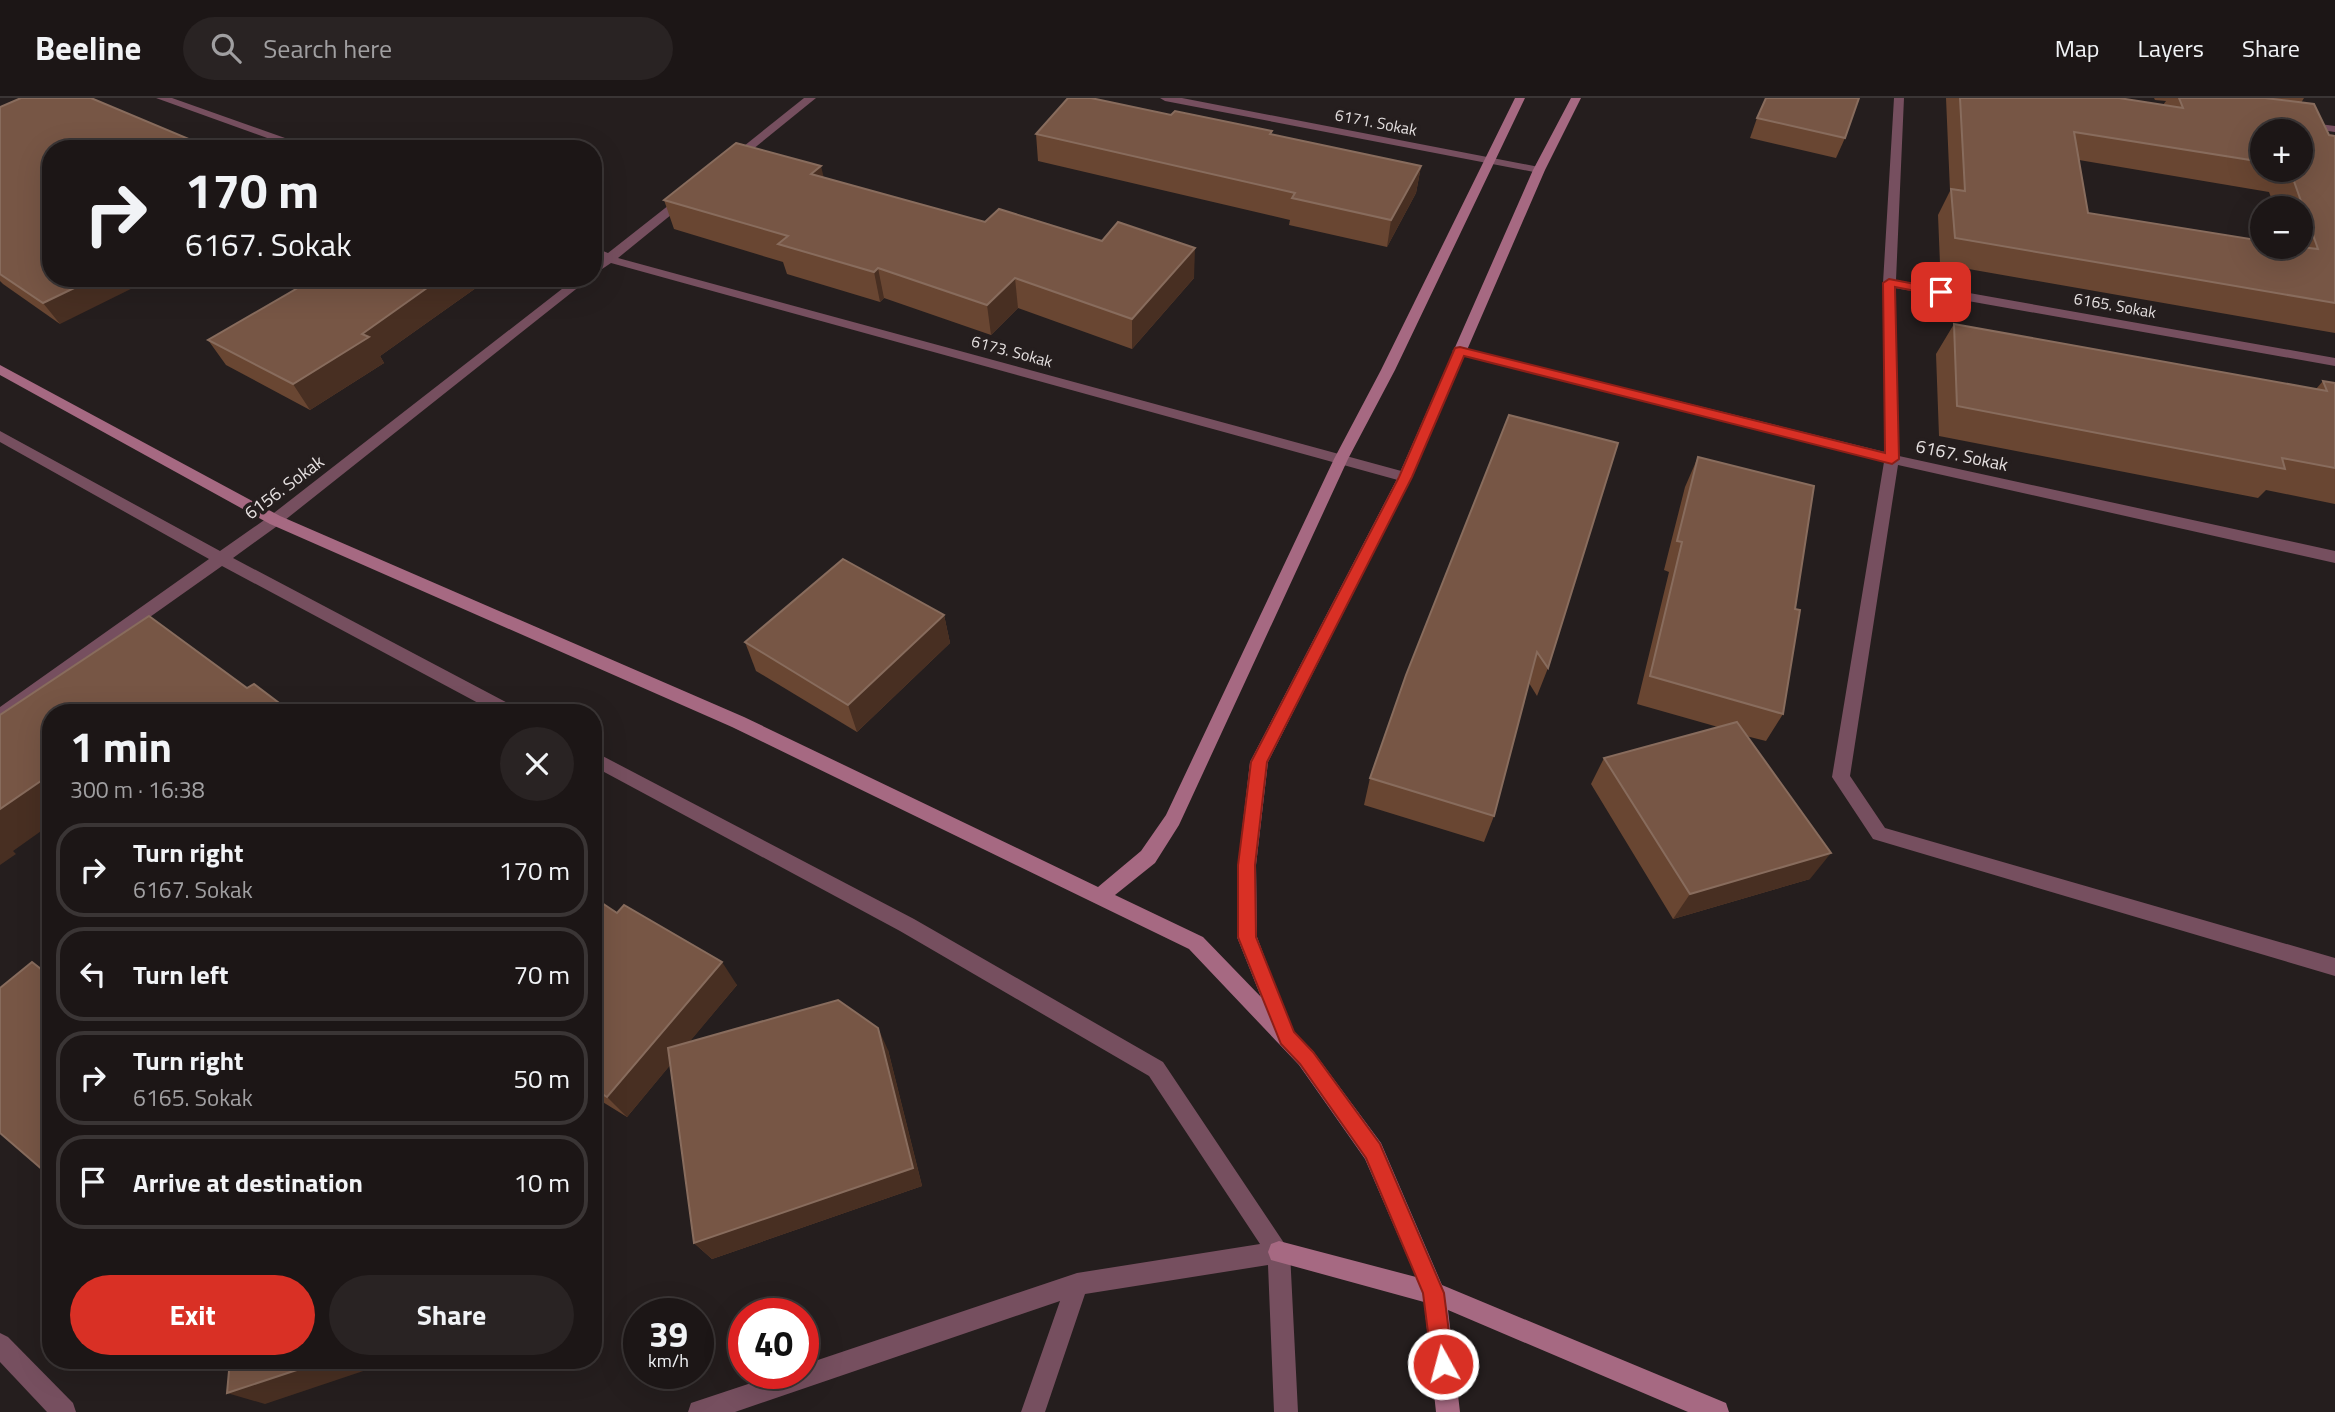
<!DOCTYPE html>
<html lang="en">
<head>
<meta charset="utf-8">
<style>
	body { margin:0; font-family:"Titillium Web",sans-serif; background:#292323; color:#f1f3f6; height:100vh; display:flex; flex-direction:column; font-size:26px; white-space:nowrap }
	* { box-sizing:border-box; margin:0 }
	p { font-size:23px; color:#a09fa1 }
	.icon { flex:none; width:38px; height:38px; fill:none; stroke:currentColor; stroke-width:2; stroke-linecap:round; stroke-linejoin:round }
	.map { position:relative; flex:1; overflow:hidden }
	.drawer { position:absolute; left:42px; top:606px; width:560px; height:665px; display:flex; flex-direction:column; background:#1c1616; border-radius:28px; box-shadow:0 7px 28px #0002,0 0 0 2px #3a3535 }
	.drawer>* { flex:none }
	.guide { position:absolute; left:42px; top:42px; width:560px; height:147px; border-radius:28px; box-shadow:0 7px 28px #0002,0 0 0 2px #3a3535; background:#1c1616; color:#f1f3f6; overflow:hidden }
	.tools { position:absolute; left:2250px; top:21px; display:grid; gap:14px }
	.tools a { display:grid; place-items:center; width:63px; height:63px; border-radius:50%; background:#1c1616; box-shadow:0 7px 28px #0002,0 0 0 2px #3a3535; font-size:35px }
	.speed { position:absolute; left:623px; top:1200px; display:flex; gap:14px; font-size:35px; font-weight:700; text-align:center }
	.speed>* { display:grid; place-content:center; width:91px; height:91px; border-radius:50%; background:#1c1616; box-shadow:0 7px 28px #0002,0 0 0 2px #3a3535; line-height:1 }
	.speed small { font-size:18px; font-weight:400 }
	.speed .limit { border:10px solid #d22; background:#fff; color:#111 }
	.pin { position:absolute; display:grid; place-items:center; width:60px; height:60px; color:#fff; margin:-30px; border-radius:14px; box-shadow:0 4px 10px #0006 }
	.me { position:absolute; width:77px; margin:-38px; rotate:353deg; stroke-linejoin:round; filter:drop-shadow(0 0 5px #0008) }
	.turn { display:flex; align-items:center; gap:24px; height:147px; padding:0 28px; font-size:32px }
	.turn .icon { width:91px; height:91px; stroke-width:2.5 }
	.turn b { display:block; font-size:49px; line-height:60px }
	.round { display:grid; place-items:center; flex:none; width:74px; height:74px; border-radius:37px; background:#292323 }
	.overview { display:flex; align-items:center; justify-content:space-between; height:119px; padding:0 28px }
	h1 { font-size:42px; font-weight:700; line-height:52px }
	.cta { display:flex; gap:14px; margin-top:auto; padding:14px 28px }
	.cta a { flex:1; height:80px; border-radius:42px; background:#d93025; color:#fff; font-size:28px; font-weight:700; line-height:80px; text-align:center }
	.cta a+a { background:#292323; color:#f1f3f6 }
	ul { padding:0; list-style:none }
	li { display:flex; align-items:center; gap:21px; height:94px; margin:0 14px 10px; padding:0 14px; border:4px solid #3a3535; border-radius:28px }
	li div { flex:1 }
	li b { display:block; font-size:26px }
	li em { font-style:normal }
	header { display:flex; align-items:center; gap:42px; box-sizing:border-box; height:98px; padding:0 35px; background:#1c1616; border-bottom:2px solid #3a3535 }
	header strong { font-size:33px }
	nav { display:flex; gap:38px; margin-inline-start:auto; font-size:24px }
	.search { width:490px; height:63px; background:#292323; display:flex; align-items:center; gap:18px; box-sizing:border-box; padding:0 24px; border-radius:38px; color:#a09fa1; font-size:26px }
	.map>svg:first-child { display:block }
</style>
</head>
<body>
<header>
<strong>Beeline</strong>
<div class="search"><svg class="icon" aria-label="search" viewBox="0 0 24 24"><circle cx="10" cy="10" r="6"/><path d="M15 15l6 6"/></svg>Search here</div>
<nav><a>Map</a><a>Layers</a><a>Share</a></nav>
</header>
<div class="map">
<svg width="2335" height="1314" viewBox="0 0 2335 1314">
	<rect width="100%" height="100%" fill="#251e1e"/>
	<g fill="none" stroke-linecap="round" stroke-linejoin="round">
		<g fill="#764f5f" fill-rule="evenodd">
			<polygon points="156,0 172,0 316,51 298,51"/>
			<polygon points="804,0 816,0 737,64 729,64 729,60"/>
			<polygon points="1160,0 1182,0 1539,69 1545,72 1539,75 1165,3"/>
			<polygon points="1894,0 1904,0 1896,182 2335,260 2335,268 1895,190 1899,358 2335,453 2335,465 1898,367 1850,678 1885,730 2335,860 2335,878 1873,741 1832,679 1884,364 1459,257 1452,253 1459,249 1885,354 1883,185"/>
			<polygon points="2304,24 2335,28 2335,34 2300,29 2298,27"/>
			<polygon points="683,96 693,99 618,160 1405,374 1412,379 1405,384 611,165 593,177 593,167 600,161 593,158 593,149 608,155"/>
			<polygon points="576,180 590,180 280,426 233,460 515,609 517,614 495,614 222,468 0,625 0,609 209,461 0,344 0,333 220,453 270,418"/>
			<polygon points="593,653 914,821 1163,964 1290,1154 1298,1314 1274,1314 1268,1167 1085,1196 1045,1314 1021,1314 1060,1203 735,1314 688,1314 691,1305 778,1276 803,1276 803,1267 1077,1175 1260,1146 1149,978 900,833 593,668"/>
			<polygon points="0,1235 8,1239 73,1305 76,1314 47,1314 0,1264"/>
		</g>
		<polygon fill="#a66982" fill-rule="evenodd" points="1515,0 1525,0 1395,272 1348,361 1179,727 1155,765 1115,797 1203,839 1261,899 1237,839 1238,767 1250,664 1398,379 1533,72 1571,0 1581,0 1545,72 1412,379 1268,664 1256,767 1257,839 1292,932 1313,953 1381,1045 1442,1187 1726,1305 1729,1314 1688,1314 1448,1212 1460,1314 1436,1314 1424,1204 1271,1162 1268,1154 1271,1146 1279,1143 1416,1179 1365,1061 1299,967 1189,851 732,629 270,426 0,277 0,267 280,418 744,619 1098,789 1141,753 1166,717 1334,361 1381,272"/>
	</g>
	<g fill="#694632" fill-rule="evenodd">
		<path d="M1946,0H2119L2163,7L2166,3L2155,2L2154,0H2304L2301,5L2329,37L2335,38V235L1940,166L1938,117L1950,93ZM2263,33L2301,72H2263ZM2079,62L2269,94L2275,110H2301V149L2088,115Z"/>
		<polygon points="0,9 60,226 3,186 0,183"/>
		<polygon points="1171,17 1272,33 1271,36 1421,68 1416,95 1387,149 1289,127 1290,122 1038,63 1036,36"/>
		<polygon points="1757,20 1845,40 1836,60 1750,40"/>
		<polygon points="823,79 985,124 1194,180 1132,251 1018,210 991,237 884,200 880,204 787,176 783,164 674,131 664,102"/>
		<polygon points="315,180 490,180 380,258 384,265 310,312 226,267 208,242"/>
		<polygon points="1954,226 2316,291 2323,283 2335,285 2335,406 2266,392 2258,400 1939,338 1936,256"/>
		<polygon points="1509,317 1548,570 1537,598 1529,585 1494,718 1484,744 1364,707 1370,680"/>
		<polygon points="1698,359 1795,511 1783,616 1766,643 1746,638 1810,781 1673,821 1591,686 1604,660 1718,629 1637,606 1669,474 1664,472 1685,389"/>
		<polygon points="944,517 950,545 857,634 756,573 745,544"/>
		<polygon points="593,799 617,815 737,887 689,944 888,952 922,1088 712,1161 694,1145 670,967 627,1019 593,998"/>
	</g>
	<g fill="#482f22">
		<polygon points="821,68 828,97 811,76"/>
		<polygon points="1421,68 1416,95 1387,149 1391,122"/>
		<polygon points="1195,150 1194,180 1132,251 1132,221"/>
		<polygon points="878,170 884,200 880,204 874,174"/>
		<polygon points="95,180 153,180 60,226 43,205"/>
		<polygon points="441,180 490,180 380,258 384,265 310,312 293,286 362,236"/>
		<polygon points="1015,180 1018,210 991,237 987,207"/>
		<polygon points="944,517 950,545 857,634 848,607"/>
		<polygon points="51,676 51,726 13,753 16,756 0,767 0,711"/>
		<polygon points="1831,755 1810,781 1673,821 1690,796"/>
		<polygon points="32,864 51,876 51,879"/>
		<polygon points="722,864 737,887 627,1019 607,999"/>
		<polygon points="878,930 888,952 922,1088 712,1161 694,1145"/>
		<polygon points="327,1262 396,1262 265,1306 227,1295"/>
	</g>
	<g fill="#775645" stroke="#886c5d" stroke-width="2" fill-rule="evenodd">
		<polygon points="21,0 91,0 210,50 222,44 238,51 51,51 51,180 95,180 43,205 0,176 0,9"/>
		<polygon points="1068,0 1091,0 1171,17 1175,13 1272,33 1270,36 1421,68 1391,122 1292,100 1295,95 1036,36"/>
		<polygon points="1766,0 1859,0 1845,40 1757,20"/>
		<path d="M1960,0H2119L2183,10L2179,0H2265L2314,6L2329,37L2335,38V205L1955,140L1951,91L1965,93ZM2263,33H2301V72H2290L2318,151L2301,149H2263V143L2088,115L2074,34L2263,64Z"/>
		<polygon points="736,45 821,68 811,76 985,124 999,111 1102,143 1118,124 1195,150 1132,221 1015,180 987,207 878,170 874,174 778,146 788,138 664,102"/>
		<polygon points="315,180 441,180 362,236 369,239 293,286 208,242"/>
		<polygon points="1954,226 2327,293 2323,283 2335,285 2335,370 2282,360 2285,371 1957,308"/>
		<polygon points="1509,317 1618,345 1548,570 1537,554 1494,718 1370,680 1406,577"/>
		<polygon points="1698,359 1814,388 1795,511 1800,512 1783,616 1650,578 1682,444 1677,443"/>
		<polygon points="843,461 944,517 848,607 745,544"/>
		<polygon points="149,518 247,590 254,586 291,614 51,614 51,676 0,711 0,617"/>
		<polygon points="1737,624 1831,755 1690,796 1604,660"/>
		<polygon points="593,799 617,815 624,807 722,864 607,999 593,990"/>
		<polygon points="32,864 51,879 51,1079 0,1035 0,890"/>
		<polygon points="838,902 878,930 913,1070 694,1145 668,950"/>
		<polygon points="230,1262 327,1262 227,1295"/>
	</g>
	<polygon fill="#d93025" stroke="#8d1f18" stroke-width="2" points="1889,181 1941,191 1947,194 1941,198 1895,189 1899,361 1892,366 1464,258 1412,379 1267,664 1255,767 1256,839 1294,934 1313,954 1380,1046 1444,1195 1453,1266 1450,1274 1443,1277 1435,1274 1432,1266 1423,1195 1366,1060 1300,966 1281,946 1238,839 1238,767 1251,664 1399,379 1455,250 1460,249 1885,355 1883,185"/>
	<g text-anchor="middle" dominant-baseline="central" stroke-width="7" stroke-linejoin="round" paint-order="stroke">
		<g font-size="16" fill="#e5e0e0" stroke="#251e1e">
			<text transform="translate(1376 24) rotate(11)">6171. Sokak</text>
			<text transform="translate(2115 207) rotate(10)">6165. Sokak</text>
			<text transform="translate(1012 253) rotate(15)">6173. Sokak</text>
		</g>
		<g font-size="18" fill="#e5e0e0" stroke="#251e1e">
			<text transform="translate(1962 357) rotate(12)">6167. Sokak</text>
			<text transform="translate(284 389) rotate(-37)">6156. Sokak</text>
		</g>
	</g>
</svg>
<div class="tools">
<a>+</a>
<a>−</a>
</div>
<div class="speed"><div>39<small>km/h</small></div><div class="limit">40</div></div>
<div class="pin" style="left:1941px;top:194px;background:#d93025"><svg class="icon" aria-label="arrive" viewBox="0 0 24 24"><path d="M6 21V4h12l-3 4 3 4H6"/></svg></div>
<svg class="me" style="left:1443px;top:1266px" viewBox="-20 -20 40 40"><circle r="17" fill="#d93025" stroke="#fff" stroke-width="3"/><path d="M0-11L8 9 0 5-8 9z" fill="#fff"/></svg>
<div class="guide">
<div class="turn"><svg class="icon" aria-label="right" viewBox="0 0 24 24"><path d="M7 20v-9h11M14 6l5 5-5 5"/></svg><div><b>170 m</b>6167. Sokak</div></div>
</div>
<section class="drawer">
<div class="overview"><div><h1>1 min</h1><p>300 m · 16:38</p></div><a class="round"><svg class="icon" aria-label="close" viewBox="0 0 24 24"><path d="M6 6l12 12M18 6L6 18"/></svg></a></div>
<ul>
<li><svg class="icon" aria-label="right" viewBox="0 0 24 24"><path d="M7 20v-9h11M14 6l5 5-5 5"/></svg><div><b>Turn right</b><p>6167. Sokak</p></div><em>170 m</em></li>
<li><svg class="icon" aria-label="left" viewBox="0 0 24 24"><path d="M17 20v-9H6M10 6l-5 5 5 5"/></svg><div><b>Turn left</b></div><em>70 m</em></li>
<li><svg class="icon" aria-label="right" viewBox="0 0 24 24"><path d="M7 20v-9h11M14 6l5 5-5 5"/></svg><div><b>Turn right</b><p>6165. Sokak</p></div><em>50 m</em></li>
<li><svg class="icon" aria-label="arrive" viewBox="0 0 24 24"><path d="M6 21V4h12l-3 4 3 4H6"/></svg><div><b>Arrive at destination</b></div><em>10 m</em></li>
</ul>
<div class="cta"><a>Exit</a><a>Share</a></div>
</section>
</div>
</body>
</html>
